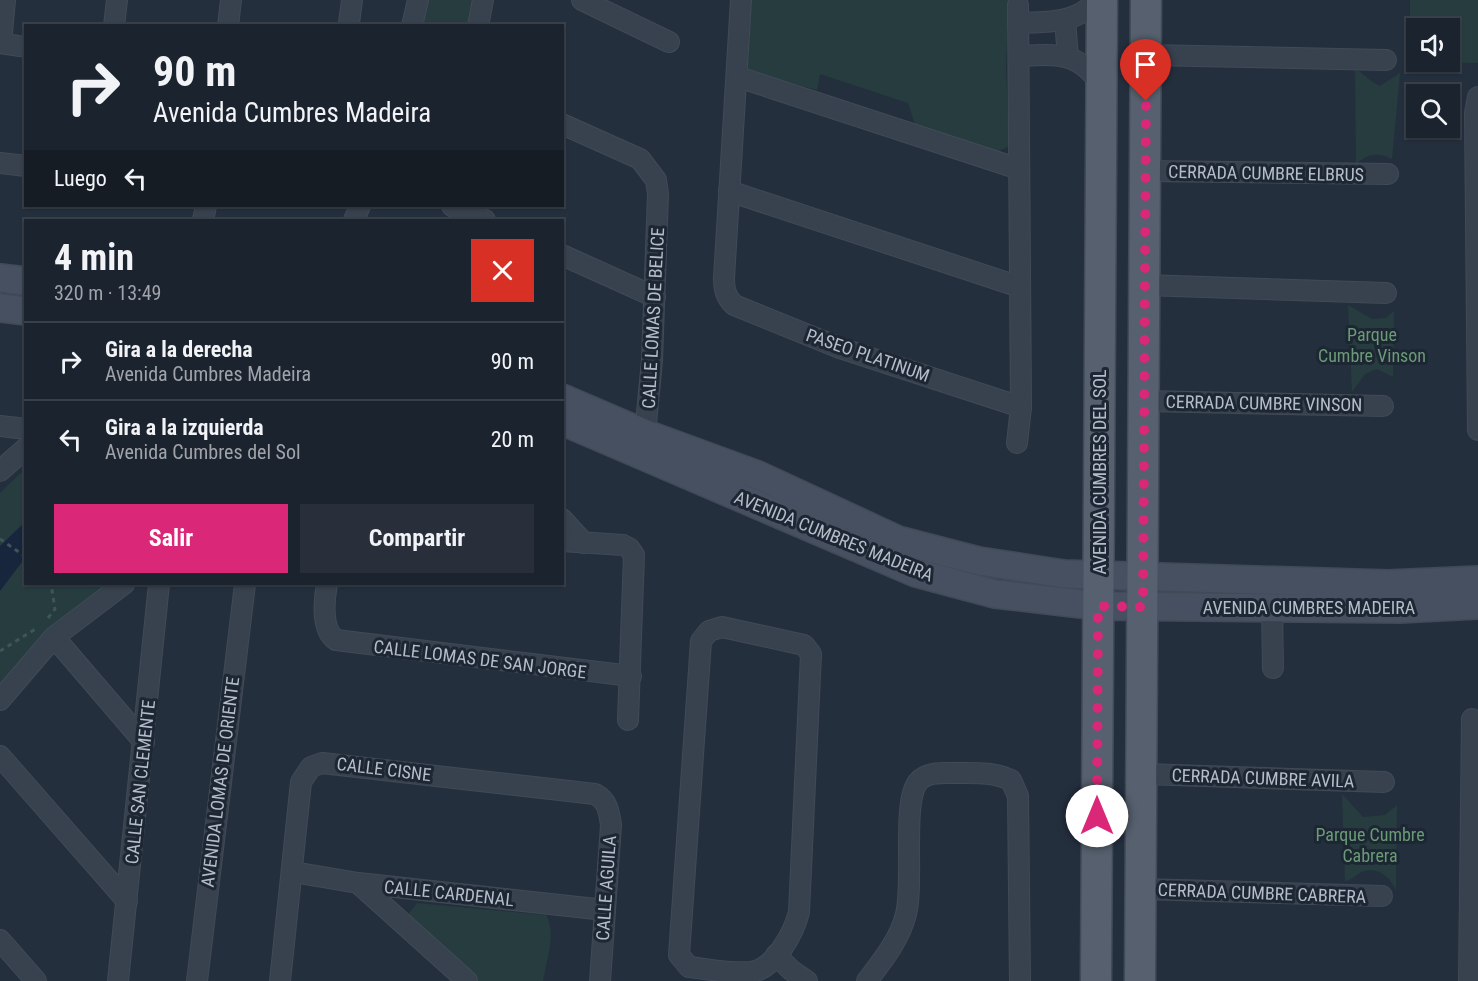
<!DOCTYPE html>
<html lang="es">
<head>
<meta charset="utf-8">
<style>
	body { margin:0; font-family:"Roboto Condensed",sans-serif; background:#282f3a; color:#f1f3f6; height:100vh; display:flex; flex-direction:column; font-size:22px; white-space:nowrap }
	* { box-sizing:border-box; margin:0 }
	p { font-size:20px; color:#a0a4aa }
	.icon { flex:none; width:33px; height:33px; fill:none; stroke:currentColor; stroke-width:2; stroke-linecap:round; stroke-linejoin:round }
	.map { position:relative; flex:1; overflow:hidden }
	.details { position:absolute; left:24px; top:219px; width:540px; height:366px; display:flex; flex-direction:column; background:#1b232e; border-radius:0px; box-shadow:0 2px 4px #0004,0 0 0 2px #39404a }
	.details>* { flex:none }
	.guide { position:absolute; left:24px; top:24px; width:540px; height:183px; border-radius:0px; box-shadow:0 2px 4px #0004,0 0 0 2px #39404a; background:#1b232e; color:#f1f3f6; overflow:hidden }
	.fabs { position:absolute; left:1406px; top:18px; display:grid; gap:12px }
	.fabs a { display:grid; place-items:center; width:54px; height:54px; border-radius:0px; background:#1b232e; box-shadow:0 2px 4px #0004,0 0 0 2px #39404a; font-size:30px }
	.pin { position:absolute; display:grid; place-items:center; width:51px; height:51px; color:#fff; margin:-62px -26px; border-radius:50% 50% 50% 0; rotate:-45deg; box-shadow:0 0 6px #0007 }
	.pin .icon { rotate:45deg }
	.me { position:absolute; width:66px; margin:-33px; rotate:0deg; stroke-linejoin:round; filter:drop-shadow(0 0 4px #0008) }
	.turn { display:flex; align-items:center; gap:21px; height:126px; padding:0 30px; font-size:27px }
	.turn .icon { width:78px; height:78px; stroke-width:2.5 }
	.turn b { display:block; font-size:42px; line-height:51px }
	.then { display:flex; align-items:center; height:57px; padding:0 30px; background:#0003; gap:12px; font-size:22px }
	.round { display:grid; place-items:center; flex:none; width:63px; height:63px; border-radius:0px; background:#282f3a }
	.head { display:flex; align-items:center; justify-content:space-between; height:102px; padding:0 30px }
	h1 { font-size:36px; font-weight:700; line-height:45px }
	.primary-button { display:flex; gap:12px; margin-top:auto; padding:12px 30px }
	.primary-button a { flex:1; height:69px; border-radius:0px; background:#db2777; color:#fff; font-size:24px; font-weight:700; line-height:69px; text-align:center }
	.primary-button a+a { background:#282f3a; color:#f1f3f6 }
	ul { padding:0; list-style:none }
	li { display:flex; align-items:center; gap:18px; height:78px; padding:0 30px; border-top:2px solid #39404a }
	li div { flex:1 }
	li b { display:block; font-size:22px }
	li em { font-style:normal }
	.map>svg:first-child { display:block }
</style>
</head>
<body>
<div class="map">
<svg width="1478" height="981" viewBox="0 0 1478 981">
	<rect width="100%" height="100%" fill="#242f3e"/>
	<g fill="#263c3f" fill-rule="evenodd">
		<polygon points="418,0 483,0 478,25 412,26"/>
		<polygon points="750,0 1009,0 1006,65 1009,146 997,152 915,124 908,103 820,74 817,90 747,71"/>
		<path d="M1410,0H1478V63L1410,62ZM1416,28H1449V62H1416Z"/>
		<path d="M1355,69C1365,74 1370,82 1380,86L1400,73L1392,159C1377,152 1368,154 1356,164Z"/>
		<polygon points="1348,305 1372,319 1386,318 1394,311 1393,377 1377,369 1365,374 1352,392"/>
		<polygon points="25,469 26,584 110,584 0,689 0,493"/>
		<path d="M1342,794L1363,817L1385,815L1397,805L1396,890C1389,876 1378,866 1361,872C1355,875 1353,880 1345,881Z"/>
		<path d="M417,903L546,915C557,932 546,962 543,981H477L413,927L410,921L409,913Z"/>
	</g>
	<polygon fill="#17263c" points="25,522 25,558 0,591 0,546"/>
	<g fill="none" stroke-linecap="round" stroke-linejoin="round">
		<g stroke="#414a57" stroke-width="22">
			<g id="street">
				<polyline points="582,0 669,42"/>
				<path d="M741,0L724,278C724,290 726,297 734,305L840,348L1021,407"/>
				<polyline points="1065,20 1068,57"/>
				<polyline points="349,23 352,0"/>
				<path d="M1018,23C1046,22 1077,24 1097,0"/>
				<polyline points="114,26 117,0"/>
				<polyline points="228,26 231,0"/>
				<polyline points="412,26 418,0"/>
				<polyline points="478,26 483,0"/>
				<polyline points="0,43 26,47"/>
				<polyline points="1,43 5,0"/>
				<polyline points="1147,55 1386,60"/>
				<path d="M1019,56C1054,54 1079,51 1100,84"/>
				<polyline points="738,77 1019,169"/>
				<polyline points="1478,97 1475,113 1478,430"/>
				<polyline points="562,124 640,159 656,180 658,194 652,360 644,445"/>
				<polyline points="0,163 26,166"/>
				<polyline points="1145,171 1388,174"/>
				<polyline points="729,191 1020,287"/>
				<polyline points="452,206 485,220"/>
				<polyline points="203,220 206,206"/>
				<polyline points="354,220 360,206"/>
				<polyline points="562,255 655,297"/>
				<polyline points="1144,285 1386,293"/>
				<polyline points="1145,401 1383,406"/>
				<polyline points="0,426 26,429"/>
				<polyline points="1017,443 1021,407 1018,5"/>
				<polyline points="0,471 26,448"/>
				<polyline points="562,519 584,543"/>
				<polyline points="562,541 623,545 629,548 634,555 628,720"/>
				<path d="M327,584C324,600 321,630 336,640L631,676"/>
				<polyline points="1272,608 1273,668"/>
				<path d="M722,627L804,645L811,654L799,912C794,932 775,969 751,972C731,974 708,969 689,967L679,955L701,641L709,631Z"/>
				<polyline points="54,637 144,742"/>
				<polyline points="0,700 54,637 124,584"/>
				<polyline points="0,756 127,901"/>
				<polyline points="1143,774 1384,782"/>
				<polyline points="293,872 358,883 605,910"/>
				<polyline points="358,883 467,981"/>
				<polyline points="1142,889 1382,896"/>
				<polyline points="0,940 36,981"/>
				<polyline points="776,955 791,970 807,981"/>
				<polyline points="118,981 159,584"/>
				<polyline points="197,981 245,584"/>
				<path d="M280,981L301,782L311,767L322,763L595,794C608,801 609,812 611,825L600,981"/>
				<path d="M867,981C883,960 900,939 906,914C914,883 902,801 918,782C927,771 945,773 957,773C977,773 993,772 1011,780L1018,796L1020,981"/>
				<polyline points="1469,981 1472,719"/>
			</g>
		</g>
		<g stroke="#414a57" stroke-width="30">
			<g id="secondary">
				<polyline points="0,278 26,281"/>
				<polyline points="0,308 26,311"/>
				<polyline points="562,398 646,434 758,475 898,540 979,561 1064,574 1388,584 1478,580"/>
				<polyline points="562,421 916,573 995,594 1098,606 1400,609 1478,605"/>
			</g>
		</g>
		<g stroke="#414a57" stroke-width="33">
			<g id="primary">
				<polyline points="1096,981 1102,0"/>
				<polyline points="1140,981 1146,0"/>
			</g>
		</g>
		<g stroke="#3f5557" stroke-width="3" stroke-dasharray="4.5 4.5" stroke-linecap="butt">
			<polyline points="0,539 26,557"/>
			<polyline points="48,618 55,609 51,584"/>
			<polyline points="0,651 37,628"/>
		</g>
		<use href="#street" stroke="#38414e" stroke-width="20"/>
		<use href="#secondary" stroke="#465061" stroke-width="27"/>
		<use href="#primary" stroke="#56606e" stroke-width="30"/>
	</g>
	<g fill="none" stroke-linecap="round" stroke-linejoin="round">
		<polyline stroke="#db2777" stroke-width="10" stroke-dasharray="0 18" points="1097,816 1098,606 1143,607 1146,101"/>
	</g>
	<g text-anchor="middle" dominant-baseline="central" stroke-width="6" stroke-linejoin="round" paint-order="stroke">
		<g font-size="18" fill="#b4bcc9" stroke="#1d2633">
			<text transform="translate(1266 173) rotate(1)">CERRADA CUMBRE ELBRUS</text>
			<text transform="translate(653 318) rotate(-87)">CALLE LOMAS DE BELICE</text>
			<text transform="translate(868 355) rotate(19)">PASEO PLATINUM</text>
			<text transform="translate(1264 403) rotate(1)">CERRADA CUMBRE VINSON</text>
			<text transform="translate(1099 472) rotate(-90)">AVENIDA CUMBRES DEL SOL</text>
			<text transform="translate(834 536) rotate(22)">AVENIDA CUMBRES MADEIRA</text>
			<text x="1309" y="607">AVENIDA CUMBRES MADEIRA</text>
			<text transform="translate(480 659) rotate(7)">CALLE LOMAS DE SAN JORGE</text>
			<text transform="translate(384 769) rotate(7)">CALLE CISNE</text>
			<text transform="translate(1263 778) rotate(2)">CERRADA CUMBRE AVILA</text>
			<text transform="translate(140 782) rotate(-84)">CALLE SAN CLEMENTE</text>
			<text transform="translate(220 782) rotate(-83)">AVENIDA LOMAS DE ORIENTE</text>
			<text transform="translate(606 888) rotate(-86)">CALLE AGUILA</text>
			<text transform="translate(449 893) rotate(6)">CALLE CARDENAL</text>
			<text transform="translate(1262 893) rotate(2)">CERRADA CUMBRE CABRERA</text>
		</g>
		<g font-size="18" fill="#6b9a76" stroke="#1d2633">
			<text x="1372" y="334">Parque<tspan x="1372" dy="21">Cumbre Vinson</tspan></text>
			<text x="1370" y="834">Parque Cumbre<tspan x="1370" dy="21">Cabrera</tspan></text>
		</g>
	</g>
</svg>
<div class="fabs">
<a><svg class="icon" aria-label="sound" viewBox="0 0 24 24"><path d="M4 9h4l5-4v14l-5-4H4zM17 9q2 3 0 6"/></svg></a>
<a><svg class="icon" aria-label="search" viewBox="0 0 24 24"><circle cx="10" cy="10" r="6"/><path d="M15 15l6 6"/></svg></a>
</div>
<div class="pin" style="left:1146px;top:101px;background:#d93025"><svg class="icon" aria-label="arrive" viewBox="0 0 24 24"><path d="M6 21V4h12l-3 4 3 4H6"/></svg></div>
<svg class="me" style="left:1097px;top:816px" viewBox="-20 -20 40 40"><circle r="19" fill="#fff"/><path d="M0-13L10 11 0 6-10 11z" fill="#db2777"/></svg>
<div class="guide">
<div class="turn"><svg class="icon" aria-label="right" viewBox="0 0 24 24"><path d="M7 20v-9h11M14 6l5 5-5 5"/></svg><div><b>90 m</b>Avenida Cumbres Madeira</div></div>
<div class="then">Luego<svg class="icon" aria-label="left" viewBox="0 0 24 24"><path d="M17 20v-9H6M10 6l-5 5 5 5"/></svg></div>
</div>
<section class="details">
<div class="head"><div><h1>4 min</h1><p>320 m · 13:49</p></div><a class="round" style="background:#d93025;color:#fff"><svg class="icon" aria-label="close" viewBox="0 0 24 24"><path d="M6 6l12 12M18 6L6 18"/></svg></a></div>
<ul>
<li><svg class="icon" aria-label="right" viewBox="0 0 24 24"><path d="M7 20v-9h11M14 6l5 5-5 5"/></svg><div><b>Gira a la derecha</b><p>Avenida Cumbres Madeira</p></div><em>90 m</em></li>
<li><svg class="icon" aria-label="left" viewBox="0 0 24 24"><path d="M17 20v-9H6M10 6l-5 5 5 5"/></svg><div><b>Gira a la izquierda</b><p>Avenida Cumbres del Sol</p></div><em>20 m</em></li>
</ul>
<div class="primary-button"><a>Salir</a><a>Compartir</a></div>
</section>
</div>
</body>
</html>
